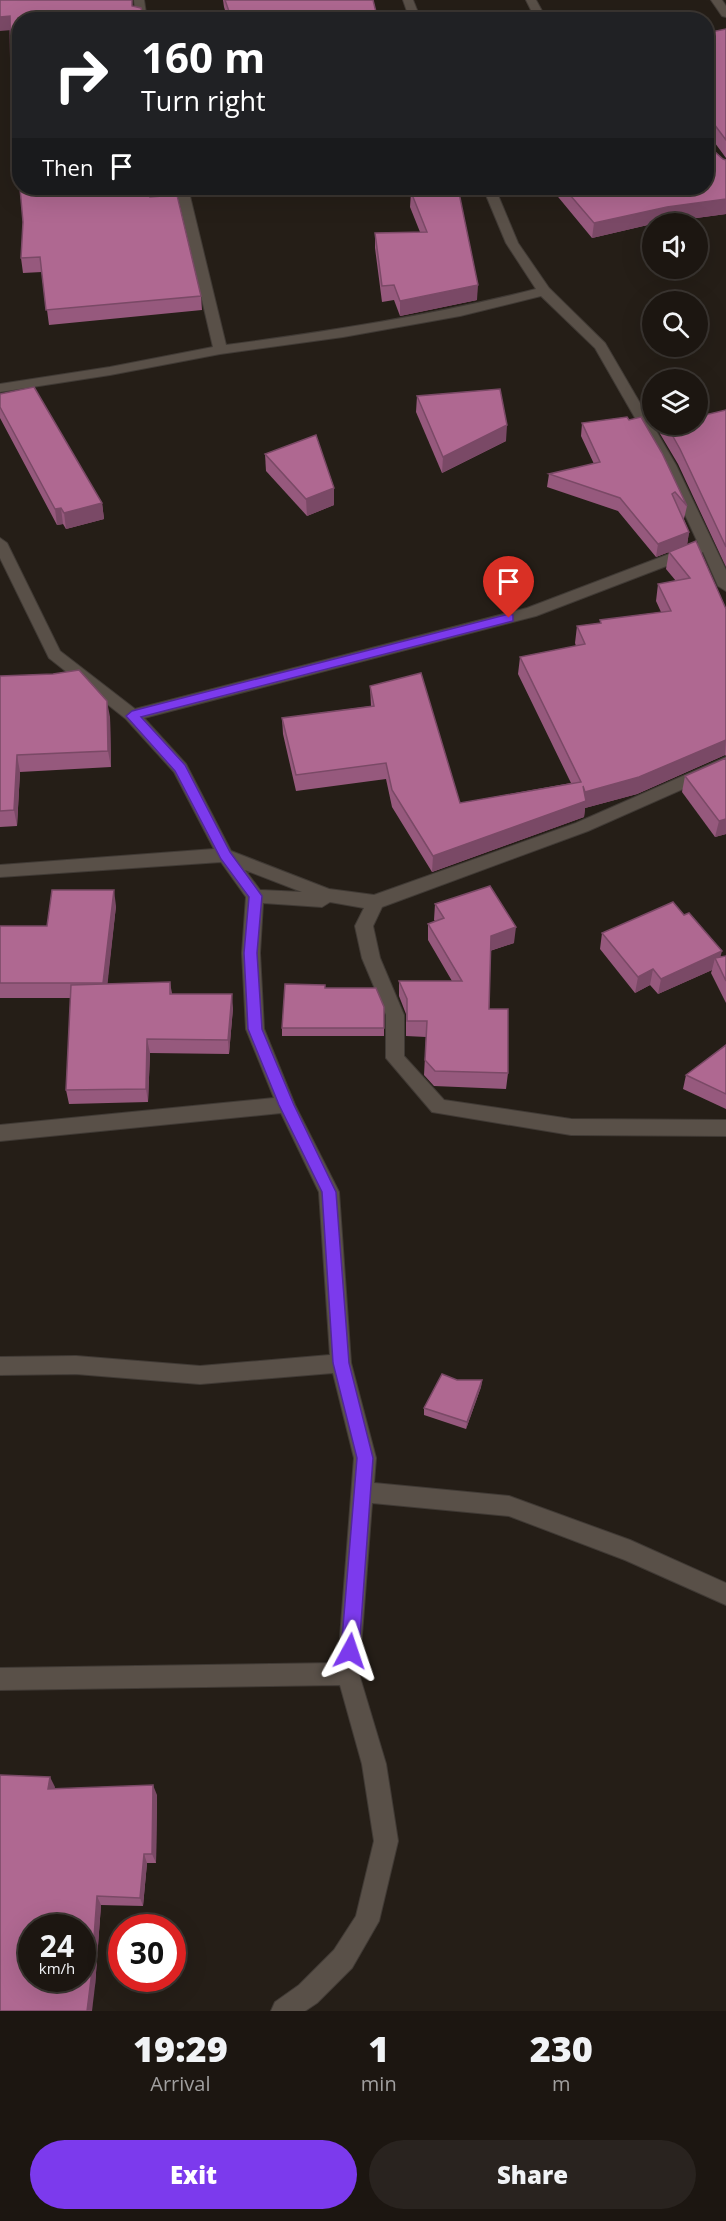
<!DOCTYPE html>
<html lang="en">
<head>
<meta charset="utf-8">
<style>
	body { margin:0; font-family:"Open Sans",sans-serif; background:#29231f; color:#f1f3f6; height:100vh; display:flex; flex-direction:column; font-size:22px; white-space:nowrap }
	* { box-sizing:border-box; margin:0 }
	p { font-size:20px; color:#a09f9f }
	.icon { flex:none; width:33px; height:33px; fill:none; stroke:currentColor; stroke-width:2; stroke-linecap:round; stroke-linejoin:round }
	.map { position:relative; height:2011px; overflow:hidden }
	.drawer { display:flex; flex-direction:column; background:#1c1611; flex:1 }
	.drawer>* { flex:none }
	.guide { position:absolute; left:12px; top:12px; width:702px; height:183px; border-radius:24px; box-shadow:0 6px 24px #0002,0 0 0 2px #3a3531; background:#202124; color:#fff; overflow:hidden }
	.buttons { position:absolute; left:642px; top:213px; display:grid; gap:12px }
	.buttons a { display:grid; place-items:center; width:66px; height:66px; border-radius:50%; background:#1c1611; box-shadow:0 6px 24px #0002,0 0 0 2px #3a3531; font-size:30px }
	.speed { position:absolute; left:18px; top:1914px; display:flex; gap:12px; font-size:30px; font-weight:700; text-align:center }
	.speed>* { display:grid; place-content:center; width:78px; height:78px; border-radius:50%; background:#1c1611; box-shadow:0 6px 24px #0002,0 0 0 2px #3a3531; line-height:1 }
	.speed small { font-size:15px; font-weight:400 }
	.speed .limit { border:9px solid #d22; background:#fff; color:#111 }
	.pin { position:absolute; display:grid; place-items:center; width:51px; height:51px; color:#fff; margin:-62px -26px; border-radius:50% 50% 50% 0; rotate:-45deg; box-shadow:0 0 6px #0007 }
	.pin .icon { rotate:45deg }
	.me { position:absolute; width:66px; margin:-33px; rotate:5deg; stroke-linejoin:round; filter:drop-shadow(0 0 4px #0008) }
	.turn { display:flex; align-items:center; gap:21px; height:126px; padding:0 30px; font-size:27px }
	.turn .icon { width:78px; height:78px; stroke-width:2.5 }
	.turn b { display:block; font-size:42px; line-height:51px }
	.then { display:flex; align-items:center; height:57px; padding:0 30px; background:#0003; gap:12px; font-size:22px }
	.eta { display:flex; justify-content:space-evenly; align-items:center; height:102px; text-align:center }
	.eta b { font-size:36px; font-weight:800; line-height:42px }
	.primary-button { display:flex; gap:12px; margin-top:auto; padding:12px 30px }
	.primary-button a { flex:1; height:69px; border-radius:36px; background:#7c3aed; color:#fff; font-size:24px; font-weight:800; line-height:69px; text-align:center }
	.primary-button a+a { background:#29231f; color:#f1f3f6 }
	.map>svg:first-child { display:block }
</style>
</head>
<body>
<div class="map">
<svg width="726" height="2011" viewBox="0 0 726 2011">
	<rect width="100%" height="100%" fill="#251e17"/>
	<g fill="none" stroke-linecap="round" stroke-linejoin="round">
		<g stroke="#403a35" stroke-width="2">
			<g id="minor">
				<polygon points="134,0 144,0 147,20 136,20"/>
				<polygon points="403,0 413,0 421,20 410,20"/>
				<polygon points="526,0 536,0 547,20 536,20"/>
				<polygon points="711,0 722,0 726,6 726,17 722,16"/>
				<path d="M176,188H188L226,345C330,331 434,315 536,289L506,243L483,188H495L518,243L549,288L605,343L676,465L726,570V591L718,586L703,552L536,616L144,718L186,764L231,851L329,889L374,895L576,823L726,757V770L588,831L382,907L373,926L380,958L404,1015V1056L444,1100L571,1119L726,1120V1136L571,1135L432,1112L386,1058V1015L362,958L355,926L364,908L330,902L322,907L263,903L260,953L264,1029L295,1105L339,1192L351,1363L376,1458L374,1483L509,1496L630,1540L726,1583V1605L625,1560L509,1516L372,1503L359,1674L386,1764L398,1841L379,1921L352,1968L317,2003L305,2011H271L275,2002L299,1985L334,1950L356,1916L374,1841L362,1764L340,1685L0,1690V1668L338,1663L354,1458L333,1373L200,1384L76,1374L0,1375V1357L76,1356L200,1366L330,1355L319,1192L281,1113L0,1141V1125L274,1098L246,1029L242,953L246,897L221,862L0,877V865L214,849L174,772L126,719L49,658L0,558V538L7,543L60,651L135,709L527,608L698,543L662,465L595,348L541,296L460,316L343,337L220,354L110,375L0,392V384L110,367L213,347ZM245,870L302,892L260,890Z"/>
			</g>
		</g>
		<use href="#minor" fill="#595048" fill-rule="evenodd"/>
	</g>
	<g fill="#96597d">
		<polygon points="223,0 373,0 378,20 228,20 224,7"/>
		<polygon points="726,29 726,158 712,139 708,138 714,151 723,159 726,160 726,214 652,224 592,238 554,192 555,188 706,188 706,33"/>
		<polygon points="20,188 153,188 152,197 201,296 202,310 49,325 42,272 23,273 21,258 23,222"/>
		<polygon points="411,192 477,300 400,316 394,300 382,302 375,248 375,233 420,232 410,207"/>
		<polygon points="0,394 102,503 104,519 66,529 63,524 57,525 0,418"/>
		<polygon points="417,396 506,441 442,473 416,412"/>
		<polygon points="726,410 726,567 678,464 656,427 657,424 698,424 705,415"/>
		<polygon points="627,417 687,506 684,519 683,517 689,532 687,545 656,557 618,511 547,487 549,474 594,464 581,436 582,423"/>
		<polygon points="265,454 334,505 307,516 266,471"/>
		<polygon points="669,552 726,609 726,756 725,755 637,794 585,808 584,817 432,872 392,807 386,779 296,791 283,734 282,718 371,706 370,686 460,803 571,783 518,674 520,657 576,646 575,643 577,626 600,623 600,620 661,612 656,601 658,584 676,581 666,569"/>
		<polygon points="0,676 110,717 111,767 20,772 17,826 0,827"/>
		<polygon points="726,758 726,834 715,837 682,792 685,776"/>
		<polygon points="435,904 514,943 490,951 489,1009 508,1073 506,1089 434,1086 424,1075 426,1037 406,1036 406,1014 399,996 399,981 452,981 428,940 428,924 435,921 434,920"/>
		<polygon points="116,906 107,984 170,982 172,994 233,1008 229,1054 150,1053 148,1102 69,1104 66,1090 71,998 0,998 0,926 47,926"/>
		<polygon points="684,915 721,957 726,956 726,1003 711,973 712,970 658,994 650,985 635,993 600,949 602,933"/>
		<polygon points="325,988 384,1007 384,1036 282,1036 282,1028"/>
		<polygon points="726,1045 726,1109 683,1089 686,1075"/>
		<polygon points="457,1380 482,1380 481,1387 466,1429 424,1415 424,1408"/>
		<polygon points="55,1787 54,1789 157,1795 156,1863 147,1863 143,1906 101,1905 95,1986 0,2011"/>
	</g>
	<g fill="#7a4966">
		<polygon points="10,16 12,30 0,31 0,17"/>
		<polygon points="150,188 153,188 151,212 150,197"/>
		<polygon points="726,199 726,214 652,224 592,238 594,223 667,207"/>
		<polygon points="478,285 477,300 400,316 400,301"/>
		<polygon points="507,425 506,441 442,473 443,457"/>
		<polygon points="334,488 334,505 307,516 306,499"/>
		<polygon points="102,503 104,519 66,529 64,513"/>
		<polygon points="61,508 63,524 57,525 55,509"/>
		<polygon points="689,532 687,545 656,557 658,544"/>
		<polygon points="107,701 110,717 111,767 108,751"/>
		<polygon points="726,740 725,755 637,794 585,808 584,817 432,872 433,856 584,801 585,792"/>
		<polygon points="17,755 20,772 17,826 14,810"/>
		<polygon points="726,819 726,834 715,837 719,821"/>
		<polygon points="114,890 116,906 106,998 103,983"/>
		<polygon points="516,927 514,943 489,951 491,936"/>
		<polygon points="722,951 718,966 715,958 712,970 658,994 661,979"/>
		<polygon points="653,969 650,985 635,993 638,977"/>
		<polygon points="232,994 233,1008 229,1054 228,1040"/>
		<polygon points="147,1039 150,1053 148,1102 146,1089"/>
		<polygon points="482,1380 481,1387 466,1429 467,1422"/>
		<polygon points="50,1777 55,1787 53,1799 48,1789"/>
		<polygon points="153,1785 157,1795 156,1863 152,1854"/>
		<polygon points="144,1854 147,1863 143,1906 140,1898"/>
		<polygon points="97,1896 101,1905 95,1986 92,2011 87,2011"/>
	</g>
	<g fill="#af6891" stroke="#7a4966" stroke-width="1.5" fill-rule="evenodd">
		<polygon points="0,0 132,0 132,6 141,8 144,20 20,20 20,176 11,73 10,16 0,17"/>
		<polygon points="225,0 373,0 378,20 232,20"/>
		<polygon points="726,29 726,140 714,124 708,123 706,125 706,67 713,65 706,59 706,33"/>
		<polygon points="706,130 707,136 714,151 723,159 726,160 726,199 667,207 594,223 564,188 706,188"/>
		<polygon points="20,188 150,188 150,197 177,195 201,296 46,310 40,257 21,258 23,222"/>
		<polygon points="447,188 458,188 478,285 400,301 394,285 382,286 375,233 427,232 411,192"/>
		<polygon points="34,387 102,503 64,513 61,508 55,509 0,407 0,394"/>
		<polygon points="500,389 507,425 443,457 417,396"/>
		<polygon points="698,404 705,415 726,410 726,547 680,449 666,424 698,424"/>
		<polygon points="627,417 629,420 641,417 662,453 687,506 675,492 672,494 689,532 658,544 620,498 549,474 600,462 582,423"/>
		<polygon points="316,435 334,488 306,499 265,454"/>
		<polygon points="696,541 726,609 726,740 639,777 585,792 583,786 586,801 433,856 392,790 386,763 296,775 282,718 374,706 370,686 421,673 460,803 581,782 520,657 585,644 577,626 601,623 600,620 671,611 658,584 690,578 669,552"/>
		<polygon points="79,670 107,701 108,751 17,755 14,810 0,811 0,676 53,674"/>
		<polygon points="726,758 726,819 719,821 685,776"/>
		<polygon points="490,886 516,927 491,936 489,1009 508,1009 508,1073 435,1071 425,1060 427,1021 407,1021 407,999 399,981 462,981 428,924 444,918 435,904"/>
		<polygon points="52,890 114,890 103,983 0,983 0,926 47,926"/>
		<polygon points="673,902 684,915 689,913 722,951 661,979 653,969 638,977 602,933"/>
		<polygon points="726,956 726,981 715,958"/>
		<polygon points="170,982 170,994 232,994 228,1040 147,1039 146,1089 66,1090 71,985"/>
		<polygon points="285,984 325,985 325,988 376,988 384,1007 384,1028 282,1028"/>
		<polygon points="726,1045 726,1094 686,1075"/>
		<polygon points="442,1374 457,1380 482,1380 467,1422 424,1408"/>
		<path d="M0,1775L50,1777L48,1789L153,1785L152,1854H144L140,1898L97,1896L91,1979L87,2011H0ZM32,1928H82V1978H32Z"/>
	</g>
	<polygon fill="#7c3aed" stroke="#51269a" stroke-width="1.5" points="509,614 513,615 513,621 141,717 185,765 230,852 262,896 257,953 262,1029 294,1105 336,1192 349,1363 373,1458 359,1651 356,1657 350,1660 344,1657 341,1651 357,1458 333,1363 322,1192 279,1105 248,1029 244,953 249,897 221,859 175,771 126,716 132,711"/>
</svg>
<div class="buttons">
<a><svg class="icon" aria-label="sound" viewBox="0 0 24 24"><path d="M4 9h4l5-4v14l-5-4H4zM17 9q2 3 0 6"/></svg></a>
<a><svg class="icon" aria-label="search" viewBox="0 0 24 24"><circle cx="10" cy="10" r="6"/><path d="M15 15l6 6"/></svg></a>
<a><svg class="icon" aria-label="layers" viewBox="0 0 24 24"><path d="M12 4l9 5-9 5-9-5zM3 14l9 5 9-5"/></svg></a>
</div>
<div class="speed"><div>24<small>km/h</small></div><div class="limit">30</div></div>
<div class="pin" style="left:509px;top:618px;background:#d93025"><svg class="icon" aria-label="arrive" viewBox="0 0 24 24"><path d="M6 21V4h12l-3 4 3 4H6"/></svg></div>
<svg class="me" style="left:350px;top:1651px" viewBox="-20 -20 40 40"><path d="M0-17L14 15 0 8-14 15z" fill="#7c3aed" stroke="#fff" stroke-width="4"/></svg>
<div class="guide">
<div class="turn"><svg class="icon" aria-label="right" viewBox="0 0 24 24"><path d="M7 20v-9h11M14 6l5 5-5 5"/></svg><div><b>160 m</b>Turn right</div></div>
<div class="then">Then<svg class="icon" aria-label="arrive" viewBox="0 0 24 24"><path d="M6 21V4h12l-3 4 3 4H6"/></svg></div>
</div>
</div>
<section class="drawer">
<div class="eta">
<div><b>19:29</b><p>Arrival</p></div>
<div><b>1</b><p>min</p></div>
<div><b>230</b><p>m</p></div>
</div>
<div class="primary-button"><a>Exit</a><a>Share</a></div>
</section>
</body>
</html>
